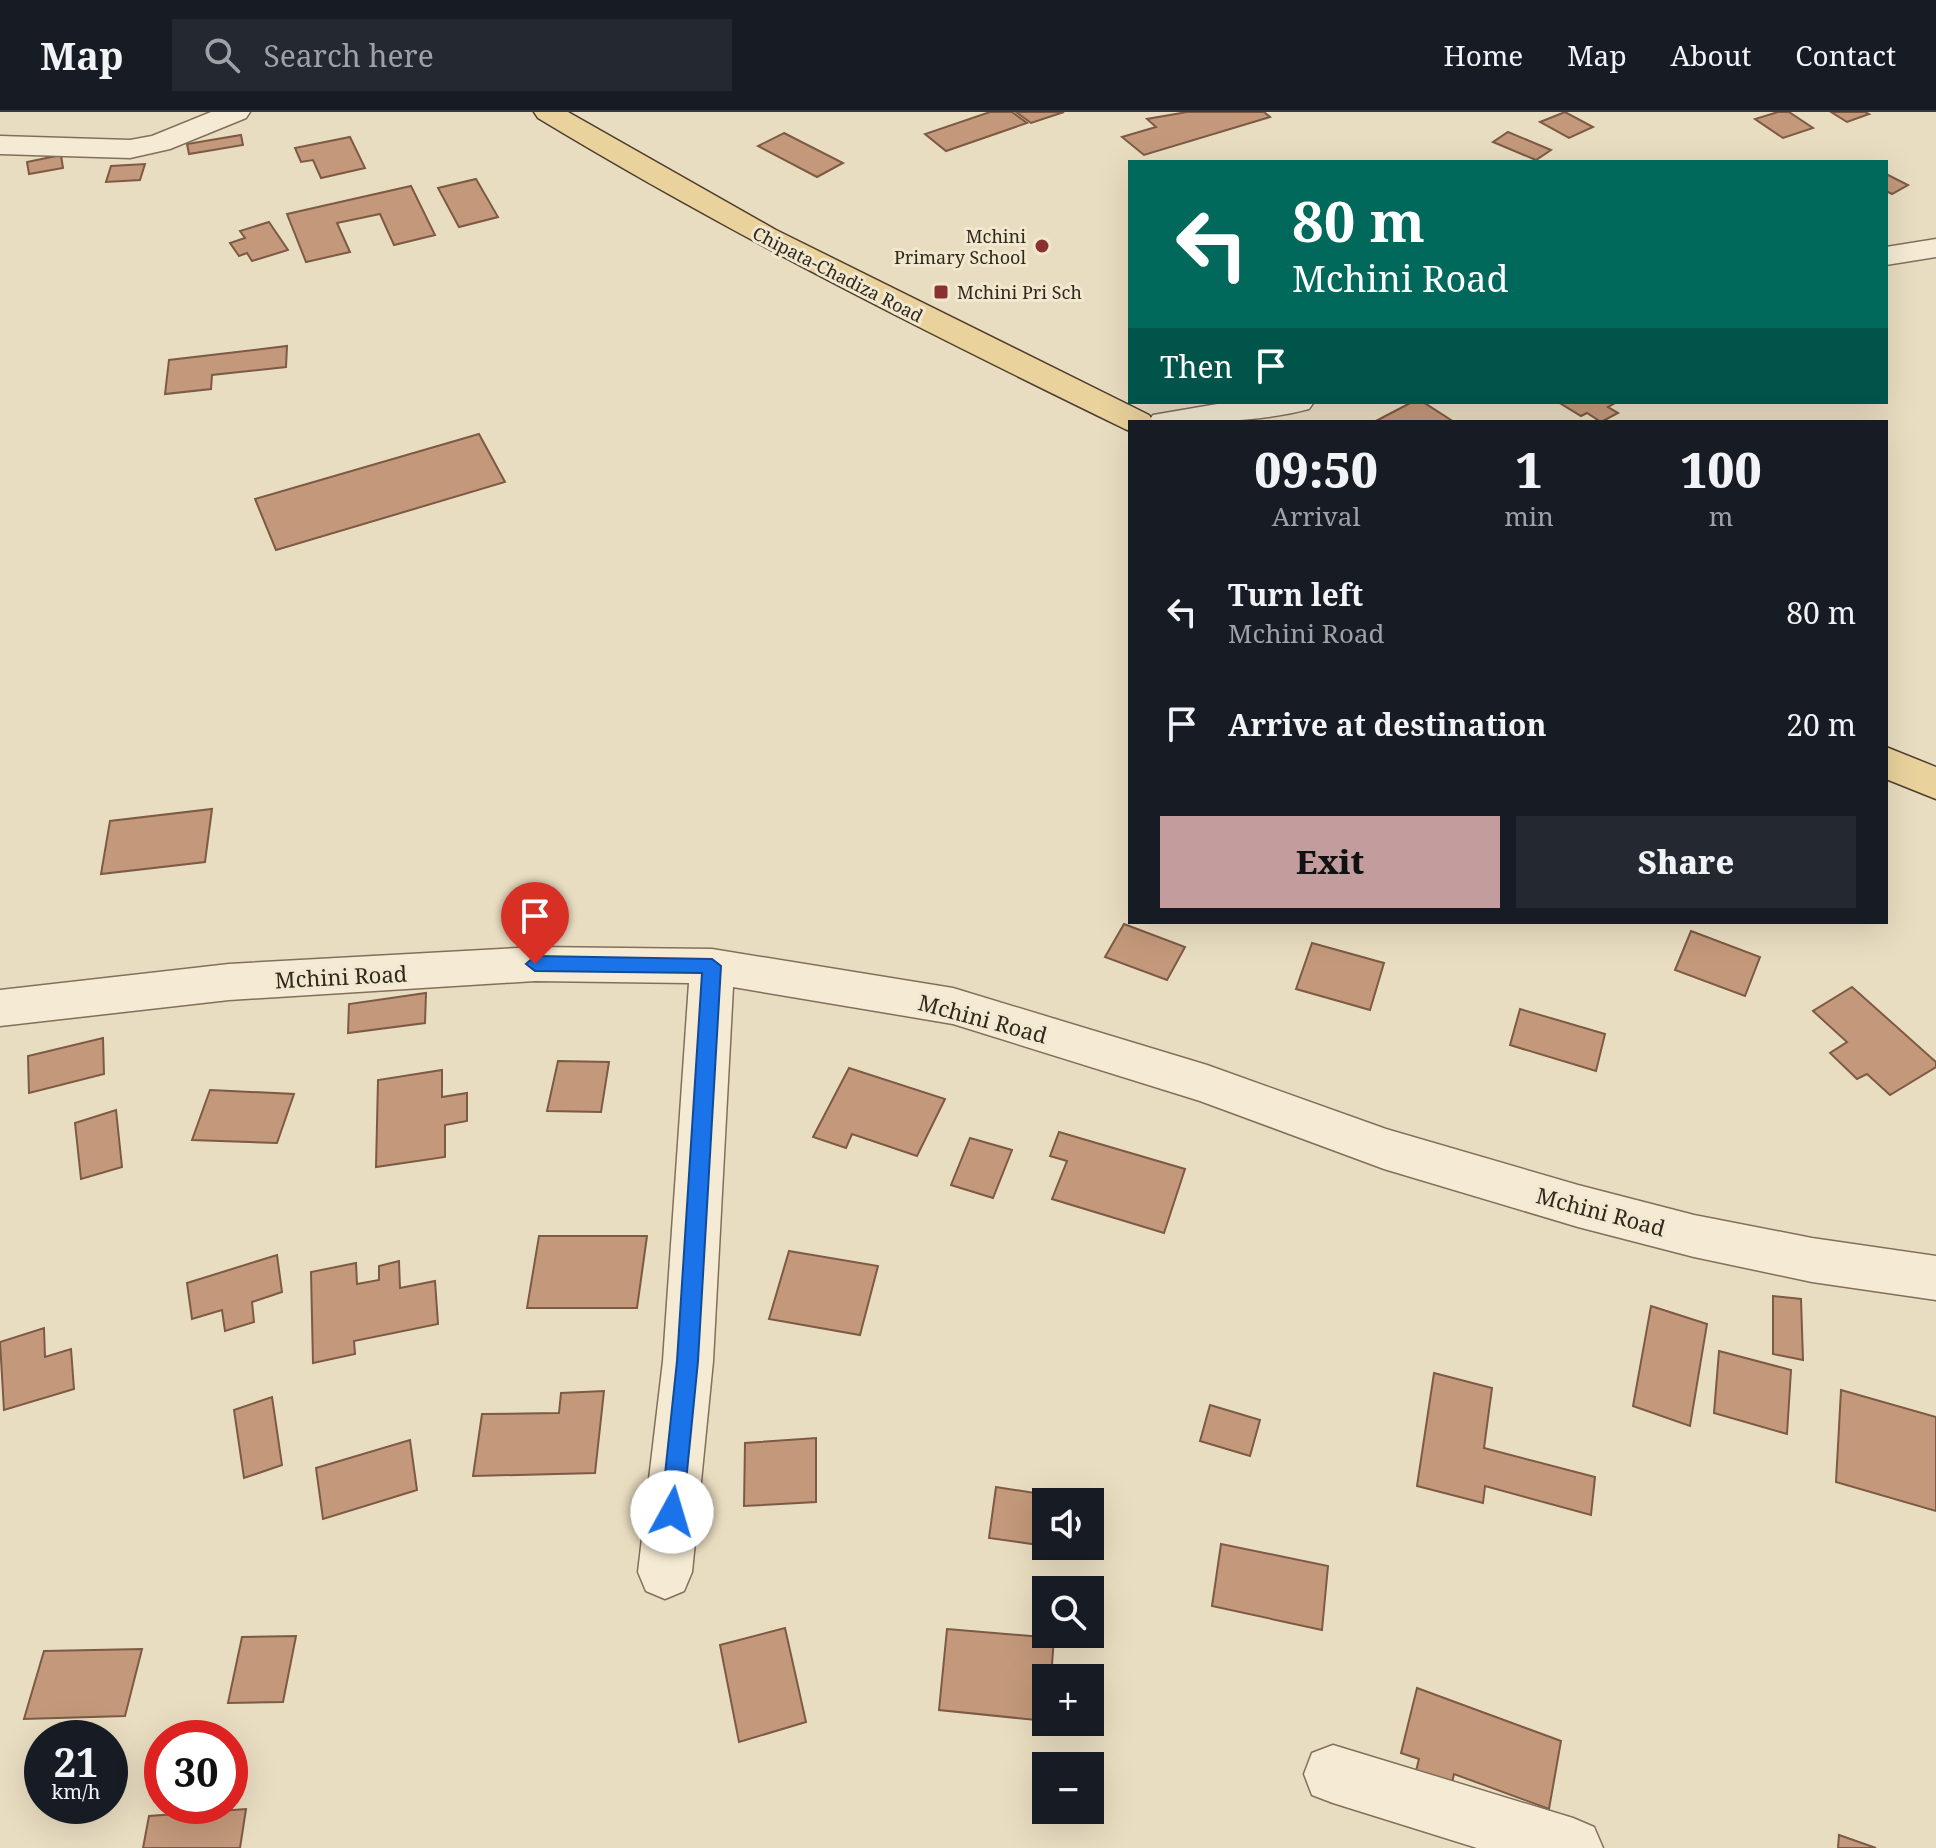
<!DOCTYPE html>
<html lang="en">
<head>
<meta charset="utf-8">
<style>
	body { margin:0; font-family:"Noto Serif",serif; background:#242831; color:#f1f3f6; height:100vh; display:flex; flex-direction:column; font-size:30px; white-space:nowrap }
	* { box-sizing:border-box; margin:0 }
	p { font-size:26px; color:#9ea1a6 }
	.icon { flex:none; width:44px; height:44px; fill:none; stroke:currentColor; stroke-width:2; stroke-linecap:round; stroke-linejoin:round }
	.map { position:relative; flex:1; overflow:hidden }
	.details { position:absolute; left:1128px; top:308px; width:760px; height:504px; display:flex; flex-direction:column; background:#171b24; border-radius:0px; box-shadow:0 8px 32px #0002 }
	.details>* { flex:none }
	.top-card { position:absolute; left:1128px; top:48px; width:760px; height:244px; border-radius:0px; box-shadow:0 8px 32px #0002; background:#00695c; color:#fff; overflow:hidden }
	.buttons { position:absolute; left:1032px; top:1376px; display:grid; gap:16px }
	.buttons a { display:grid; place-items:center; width:72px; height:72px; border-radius:0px; background:#171b24; box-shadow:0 8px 32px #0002; font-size:40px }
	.speed { position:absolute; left:24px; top:1608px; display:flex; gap:16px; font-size:40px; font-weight:700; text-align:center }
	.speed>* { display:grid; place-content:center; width:104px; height:104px; border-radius:50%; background:#171b24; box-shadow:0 8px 32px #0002; line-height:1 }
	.speed small { font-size:20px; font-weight:400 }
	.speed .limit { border:12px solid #d22; background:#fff; color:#111 }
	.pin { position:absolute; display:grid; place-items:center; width:68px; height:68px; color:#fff; margin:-82px -34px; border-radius:50% 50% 50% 0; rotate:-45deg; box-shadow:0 0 8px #0007 }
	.pin .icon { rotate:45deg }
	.me { position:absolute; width:88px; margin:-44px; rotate:6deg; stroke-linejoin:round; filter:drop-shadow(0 0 6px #0008) }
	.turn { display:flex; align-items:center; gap:28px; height:168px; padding:0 32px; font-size:36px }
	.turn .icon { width:104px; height:104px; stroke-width:2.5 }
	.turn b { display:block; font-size:56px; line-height:68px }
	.then { display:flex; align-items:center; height:76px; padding:0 32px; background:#0003; gap:16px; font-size:30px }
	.eta { display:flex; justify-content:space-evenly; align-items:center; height:136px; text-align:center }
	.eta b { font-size:48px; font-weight:800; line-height:56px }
	.action { display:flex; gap:16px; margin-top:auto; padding:16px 32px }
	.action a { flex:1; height:92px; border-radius:0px; background:#c39c9d; color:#111; font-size:32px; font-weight:800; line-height:92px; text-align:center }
	.action a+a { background:#242831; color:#f1f3f6 }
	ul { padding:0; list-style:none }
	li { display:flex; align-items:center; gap:24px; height:112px; padding:0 32px }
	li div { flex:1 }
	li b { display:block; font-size:30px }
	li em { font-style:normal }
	header { display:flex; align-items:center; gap:48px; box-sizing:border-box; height:112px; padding:0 40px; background:#171b24; border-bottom:2px solid #363941 }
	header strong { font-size:38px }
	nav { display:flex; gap:44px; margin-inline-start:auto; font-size:28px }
	.search { width:560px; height:72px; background:#242831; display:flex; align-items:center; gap:20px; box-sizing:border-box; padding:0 28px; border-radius:0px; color:#9ea1a6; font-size:30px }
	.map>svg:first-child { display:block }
</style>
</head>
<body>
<header>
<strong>Map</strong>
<div class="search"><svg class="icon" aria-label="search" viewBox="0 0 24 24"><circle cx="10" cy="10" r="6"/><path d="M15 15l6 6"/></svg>Search here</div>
<nav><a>Home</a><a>Map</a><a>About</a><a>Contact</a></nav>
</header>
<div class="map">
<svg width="1936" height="1736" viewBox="0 0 1936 1736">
	<rect width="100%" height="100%" fill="#e9ddc1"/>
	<g fill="#c4997b" stroke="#7d5a43" stroke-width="2">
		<polygon points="990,0 1012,0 1027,11 946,39 925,22"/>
		<polygon points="1016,0 1064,0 1031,11"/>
		<polygon points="1187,0 1264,0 1270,5 1144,43 1122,25 1156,15 1147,7"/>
		<polygon points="1565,0 1593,15 1569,26 1540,10"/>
		<polygon points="1778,0 1789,0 1813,16 1783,26 1755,7"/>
		<polygon points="1831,0 1865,0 1869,2 1847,10"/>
		<polygon points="1508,20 1551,38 1536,48 1493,30"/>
		<polygon points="784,21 843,51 817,65 758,34"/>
		<polygon points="241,23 243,33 189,42 187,32"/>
		<polygon points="350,25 365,56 321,66 313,48 301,50 295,36"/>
		<polygon points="61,43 63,56 29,62 27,50"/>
		<polygon points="145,52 140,68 106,70 111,54"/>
		<polygon points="1886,62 1908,73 1892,82 1886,79"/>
		<polygon points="476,67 498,105 459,115 438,76"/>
		<polygon points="411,74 435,123 394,133 380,102 337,111 350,140 306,150 287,102"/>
		<polygon points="269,110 288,138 252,149 247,141 239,144 230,131 245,126 240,119"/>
		<polygon points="287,234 286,255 212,263 211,277 165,282 169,248"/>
		<polygon points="1412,290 1423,290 1454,310 1374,310"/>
		<polygon points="1558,290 1617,290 1608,295 1618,301 1601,310 1587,301 1581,304"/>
		<polygon points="479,322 505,370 276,438 255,387"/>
		<polygon points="212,697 205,750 101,762 110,709"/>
		<polygon points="1124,812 1185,835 1167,868 1105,845"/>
		<polygon points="1691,819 1760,845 1745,884 1675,858"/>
		<polygon points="1312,831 1384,851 1370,898 1296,877"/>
		<polygon points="1852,875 1936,950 1936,955 1890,983 1867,962 1857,967 1830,941 1847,930 1813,899"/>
		<polygon points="426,881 425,911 348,921 349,892"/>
		<polygon points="1520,897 1605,922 1596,959 1510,933"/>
		<polygon points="103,926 104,962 29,981 28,944"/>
		<polygon points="558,949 609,950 601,1000 547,999"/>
		<polygon points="849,956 945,987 917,1044 852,1022 846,1036 813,1025"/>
		<polygon points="442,958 442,985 467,981 467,1009 445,1013 445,1045 376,1055 378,968"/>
		<polygon points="210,978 294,982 277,1031 192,1028"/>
		<polygon points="116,998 122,1055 81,1067 75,1011"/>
		<polygon points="1059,1020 1185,1057 1164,1121 1052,1087 1067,1049 1050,1044"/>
		<polygon points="970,1026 1012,1038 993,1086 951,1073"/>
		<polygon points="539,1124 647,1124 637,1196 527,1196"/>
		<polygon points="789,1139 878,1154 860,1223 769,1207"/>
		<polygon points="277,1143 282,1180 252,1190 254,1210 225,1219 222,1198 192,1207 187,1171"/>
		<polygon points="399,1149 400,1176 435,1169 438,1212 354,1229 355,1242 313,1251 311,1160 356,1151 357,1172 379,1168 379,1154"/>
		<polygon points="1773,1184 1801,1187 1803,1248 1773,1242"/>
		<polygon points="1651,1194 1707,1212 1690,1314 1633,1294"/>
		<polygon points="44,1216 45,1245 71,1237 74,1277 4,1298 0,1230"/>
		<polygon points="1719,1239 1791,1258 1787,1322 1714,1301"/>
		<polygon points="1434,1261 1492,1276 1484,1336 1595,1365 1591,1403 1485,1374 1483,1391 1417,1374"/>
		<polygon points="1841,1278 1936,1305 1936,1399 1836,1370"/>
		<polygon points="604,1279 595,1361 473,1364 482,1302 559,1301 561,1281"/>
		<polygon points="272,1285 282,1353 244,1366 234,1298"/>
		<polygon points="1210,1293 1260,1308 1250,1344 1200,1329"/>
		<polygon points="816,1326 816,1390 744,1394 745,1331"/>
		<polygon points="410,1328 417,1378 323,1407 316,1356"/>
		<polygon points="996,1375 1054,1384 1054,1390 1046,1390 1046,1434 989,1426"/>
		<polygon points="1221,1432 1328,1454 1322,1518 1212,1494"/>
		<polygon points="785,1516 806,1610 739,1630 720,1533"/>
		<polygon points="947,1517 1054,1526 1051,1566 1046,1566 1046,1609 939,1598"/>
		<polygon points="296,1524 283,1590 228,1591 242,1525"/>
		<polygon points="142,1537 125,1604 24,1607 44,1539"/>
		<polygon points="1417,1576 1561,1629 1549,1697 1454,1662 1451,1676 1415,1663 1419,1647 1401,1641"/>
		<polygon points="246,1697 240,1736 143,1736 149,1704"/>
		<polygon points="1839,1723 1876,1736 1838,1736"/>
	</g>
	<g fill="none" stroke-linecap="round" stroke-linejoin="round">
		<g stroke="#816f5b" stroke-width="3">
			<g id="minor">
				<polygon points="211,0 250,0 246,6 170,37 130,46 0,42 0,24 130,28 152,24"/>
				<polygon points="1936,127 1936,145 1886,153 1886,135"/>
				<path d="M1229,290H1314L1309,297C1256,311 1202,310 1148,310L1153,303Z"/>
				<polygon points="535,835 712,837 953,876 1207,953 1386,1017 1578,1073 1694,1103 1812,1126 1936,1144 1936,1188 1812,1170 1694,1145 1578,1115 1384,1057 1200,989 953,912 733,875 713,1249 692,1460 684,1479 665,1487 646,1479 638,1460 663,1249 689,871 535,869 229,888 0,914 0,878 229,852"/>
				<polygon points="1333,1633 1573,1706 1594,1715 1603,1736 1477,1736 1333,1691 1312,1683 1304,1662 1312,1641"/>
			</g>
		</g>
		<g stroke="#4f3e2f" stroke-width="3">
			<g id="major">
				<path d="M534,0H568L776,118L1149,303L1154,310H1130V319L1125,317C926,220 728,121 538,6Z"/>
				<polygon points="1886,635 1936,655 1936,687 1886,667"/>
			</g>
		</g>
		<use href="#minor" fill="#f5ebd4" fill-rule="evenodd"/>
		<use href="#major" fill="#e9d29c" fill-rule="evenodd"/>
	</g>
	<polygon fill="#1a73e8" stroke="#114b97" stroke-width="2" points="535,844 712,847 721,854 698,1249 683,1400 679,1408 672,1411 664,1408 661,1400 677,1249 702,861 535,859 526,852"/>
	<g fill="#8a3131" stroke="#f1e8d0" stroke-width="3">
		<circle cx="1042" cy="134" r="8"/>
		<rect x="933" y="172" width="16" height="16" rx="4"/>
	</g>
	<g text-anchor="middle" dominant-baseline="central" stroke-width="6" stroke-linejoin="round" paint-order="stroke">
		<g font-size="18" fill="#32271d" stroke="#f1e8d0" text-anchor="end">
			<text x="1026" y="124">Mchini<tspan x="1026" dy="21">Primary School</tspan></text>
			<text x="957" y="180" text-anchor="start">Mchini Pri Sch</text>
		</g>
		<g font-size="18" fill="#32271d" stroke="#f1e8d0">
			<text transform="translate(838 162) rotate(27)">Chipata-Chadiza Road</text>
		</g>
		<g font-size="22" fill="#32271d" stroke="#f1e8d0">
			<text transform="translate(341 864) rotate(-3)">Mchini Road</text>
			<text transform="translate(983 906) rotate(15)">Mchini Road</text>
			<text transform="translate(1601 1099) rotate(15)">Mchini Road</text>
		</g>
	</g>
</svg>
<div class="buttons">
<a><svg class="icon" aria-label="sound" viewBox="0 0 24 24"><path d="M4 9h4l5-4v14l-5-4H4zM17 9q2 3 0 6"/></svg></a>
<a><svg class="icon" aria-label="search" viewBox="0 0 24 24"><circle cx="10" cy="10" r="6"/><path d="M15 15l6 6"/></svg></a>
<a>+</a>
<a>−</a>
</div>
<div class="speed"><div>21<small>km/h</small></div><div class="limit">30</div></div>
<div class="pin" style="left:535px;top:852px;background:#d93025"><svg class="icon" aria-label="arrive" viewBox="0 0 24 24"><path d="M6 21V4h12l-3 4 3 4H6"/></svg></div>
<svg class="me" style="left:672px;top:1400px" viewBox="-20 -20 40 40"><circle r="19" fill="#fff"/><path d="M0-13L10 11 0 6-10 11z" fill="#1a73e8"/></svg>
<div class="top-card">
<div class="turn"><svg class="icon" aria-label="left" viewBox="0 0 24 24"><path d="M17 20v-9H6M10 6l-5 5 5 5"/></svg><div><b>80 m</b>Mchini Road</div></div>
<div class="then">Then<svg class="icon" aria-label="arrive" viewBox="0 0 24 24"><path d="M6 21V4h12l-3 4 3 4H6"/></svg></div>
</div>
<section class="details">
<div class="eta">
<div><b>09:50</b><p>Arrival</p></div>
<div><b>1</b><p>min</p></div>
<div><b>100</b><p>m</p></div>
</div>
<ul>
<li><svg class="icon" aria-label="left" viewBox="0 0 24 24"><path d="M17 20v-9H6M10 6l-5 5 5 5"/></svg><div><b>Turn left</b><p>Mchini Road</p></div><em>80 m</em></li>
<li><svg class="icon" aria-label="arrive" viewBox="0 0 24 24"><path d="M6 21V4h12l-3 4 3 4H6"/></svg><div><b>Arrive at destination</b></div><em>20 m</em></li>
</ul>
<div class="action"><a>Exit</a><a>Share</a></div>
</section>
</div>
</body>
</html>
